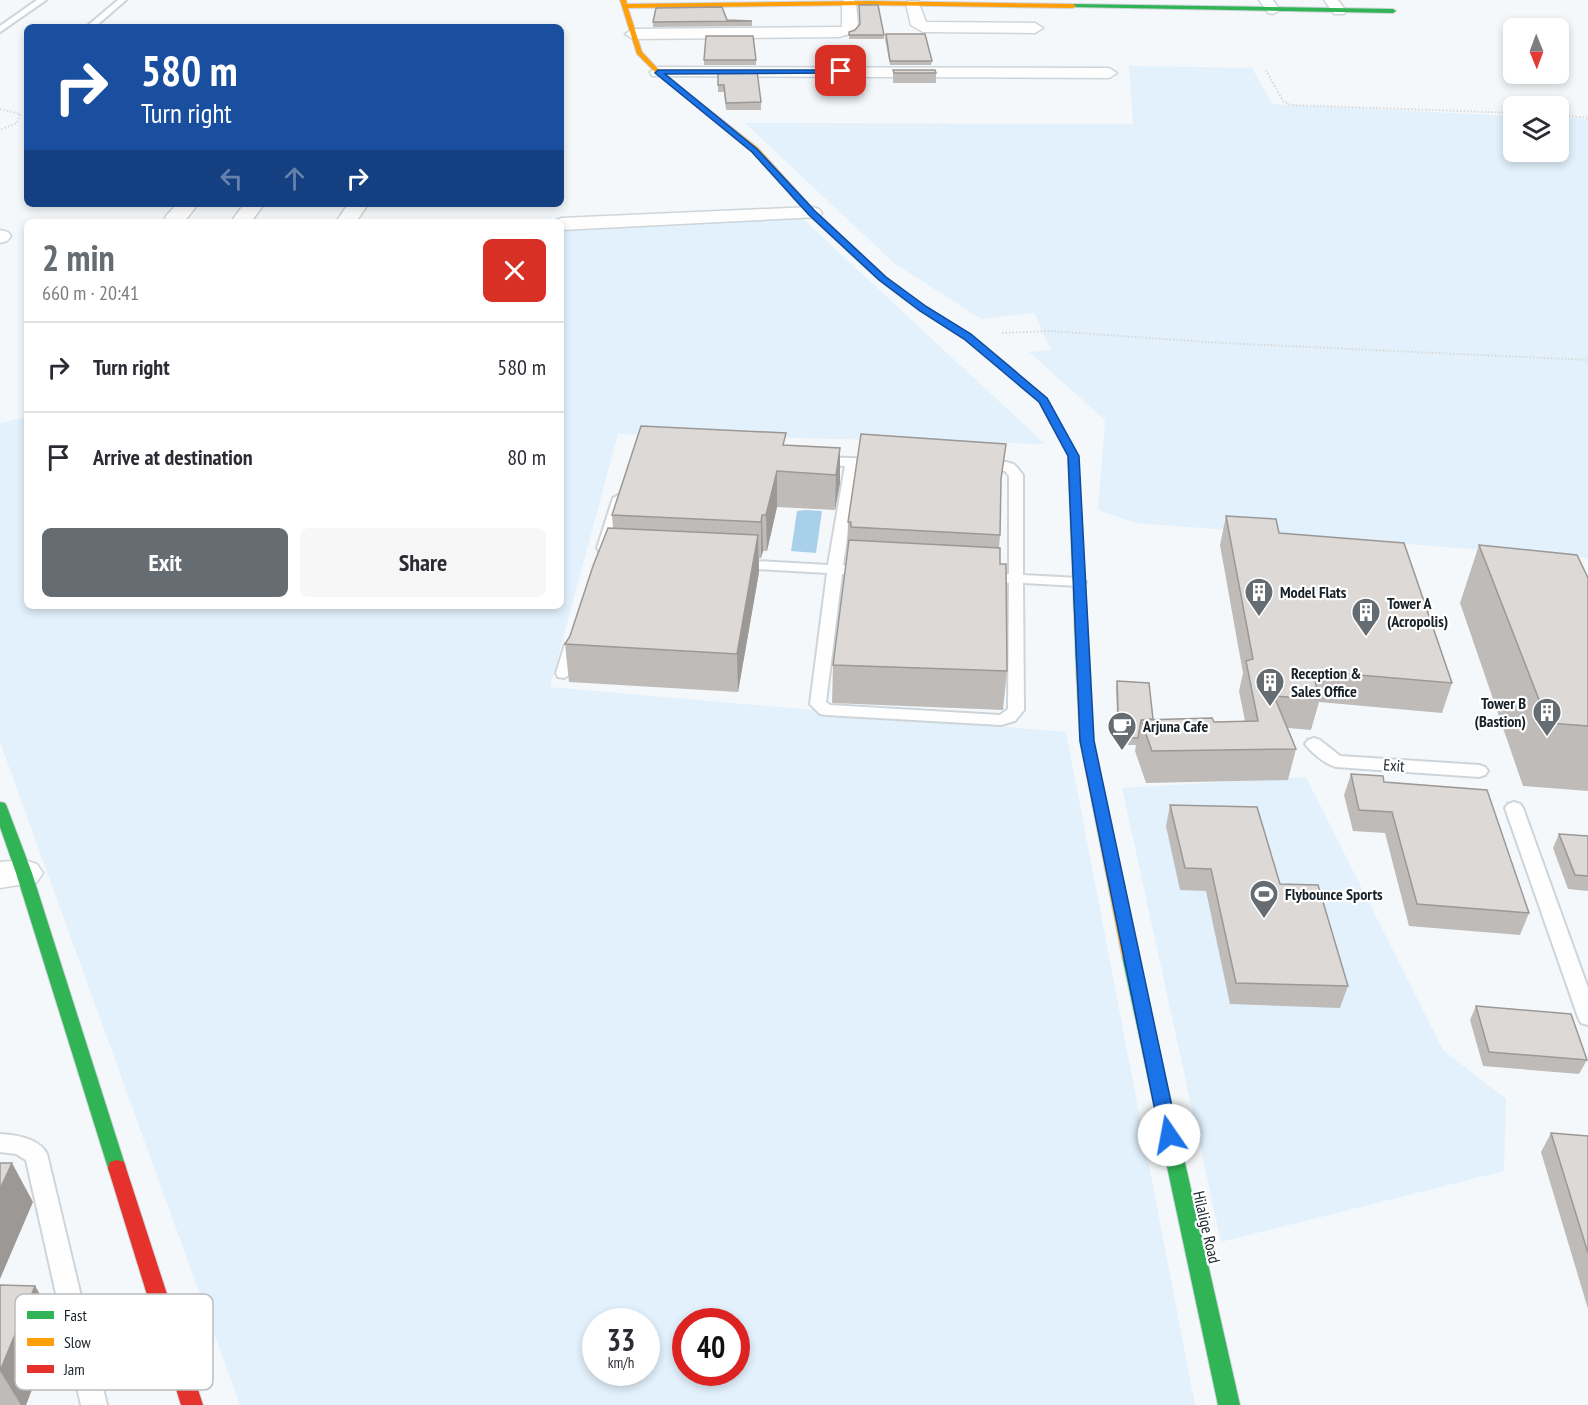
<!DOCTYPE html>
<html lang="en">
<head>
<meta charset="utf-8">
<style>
	body { margin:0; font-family:"PT Sans Narrow",sans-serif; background:#f7f7f7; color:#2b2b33; height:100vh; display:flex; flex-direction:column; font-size:22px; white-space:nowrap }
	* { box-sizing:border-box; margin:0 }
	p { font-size:20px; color:#7c7c81 }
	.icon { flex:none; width:33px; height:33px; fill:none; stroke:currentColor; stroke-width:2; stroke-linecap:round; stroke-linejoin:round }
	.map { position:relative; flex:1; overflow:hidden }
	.drawer { position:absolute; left:24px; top:219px; width:540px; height:390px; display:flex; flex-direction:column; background:#fff; border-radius:9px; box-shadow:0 3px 9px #0003 }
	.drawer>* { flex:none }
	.guide { position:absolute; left:24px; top:24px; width:540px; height:183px; border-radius:9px; box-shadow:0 3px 9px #0003; background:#1a4fa0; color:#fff; overflow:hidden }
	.needle { width:39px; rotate:179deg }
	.controls { position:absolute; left:1503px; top:18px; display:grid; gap:12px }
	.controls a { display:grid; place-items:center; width:66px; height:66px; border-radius:9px; background:#fff; box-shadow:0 3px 9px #0003; font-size:30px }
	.speed { position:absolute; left:582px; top:1308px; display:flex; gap:12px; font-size:30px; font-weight:700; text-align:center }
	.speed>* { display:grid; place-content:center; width:78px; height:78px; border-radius:50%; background:#fff; box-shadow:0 3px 9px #0003; line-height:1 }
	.speed small { font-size:15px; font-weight:400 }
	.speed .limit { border:9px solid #d22; background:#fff; color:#111 }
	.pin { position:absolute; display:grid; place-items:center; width:51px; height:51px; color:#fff; margin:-26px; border-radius:12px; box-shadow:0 3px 9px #0006 }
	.me { position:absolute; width:66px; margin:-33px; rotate:348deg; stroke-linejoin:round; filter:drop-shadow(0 0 4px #0008) }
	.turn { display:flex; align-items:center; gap:21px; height:126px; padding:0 18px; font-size:27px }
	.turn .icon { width:78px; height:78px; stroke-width:2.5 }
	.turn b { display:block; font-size:42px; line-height:51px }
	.lanes { display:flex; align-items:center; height:57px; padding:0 18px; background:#0003; justify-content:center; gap:30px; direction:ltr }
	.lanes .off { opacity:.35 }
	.round { display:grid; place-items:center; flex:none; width:63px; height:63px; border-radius:9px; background:#f7f7f7 }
	.overview { display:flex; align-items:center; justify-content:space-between; height:102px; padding:0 18px }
	h1 { font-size:36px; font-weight:700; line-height:45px; color:#656c72 }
	.button { display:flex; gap:12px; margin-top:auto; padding:12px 18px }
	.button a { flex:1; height:69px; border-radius:9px; background:#656c72; color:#fff; font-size:24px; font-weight:700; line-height:69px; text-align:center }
	.button a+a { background:#f7f7f7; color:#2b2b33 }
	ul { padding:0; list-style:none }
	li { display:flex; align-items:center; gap:18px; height:90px; padding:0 18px; border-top:2px solid #e1e1e2 }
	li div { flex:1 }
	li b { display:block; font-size:22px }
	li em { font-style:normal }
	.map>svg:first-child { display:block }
</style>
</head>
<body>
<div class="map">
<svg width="1588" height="1405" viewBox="0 0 1588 1405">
	<rect width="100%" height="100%" fill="#f5f8fa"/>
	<g fill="#e2f1fc" fill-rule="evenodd">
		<polygon points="1129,66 1252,68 1272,104 1513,116 1514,152 1558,152 1559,118 1588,119 1588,558 1136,523 1098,510 1105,420 1029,352 1051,350 1034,313 981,319 894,263 745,123 1133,124"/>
		<path d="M802,218L1045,444L618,434L550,687L1066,732L1195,1405H240L0,742V423L27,417V606H561V230ZM596,1322H646V1372H596ZM686,1322H736V1372H686Z"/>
		<polygon points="1306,777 1443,1050 1506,1099 1504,1171 1221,1242 1122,788"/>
	</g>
	<polygon fill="#a9d0ea" points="805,510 822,511 816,553 791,551 797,511"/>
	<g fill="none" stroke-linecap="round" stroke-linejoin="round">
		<g stroke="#ced5da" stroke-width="4">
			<g id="lane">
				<polygon points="37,0 46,0 0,32 0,26"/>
				<polygon points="118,0 126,0 95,27 86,27"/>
				<path d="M820,457L878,459L885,463L878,467L858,466L843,565L850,567L852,570L850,573L842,574L826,702L830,705L1000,715L1008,709L1009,583L1000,581L998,578L1000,575L1009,574V476L1005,471L982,470L975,466C981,460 1005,460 1013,464C1017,466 1020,472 1023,475V575L1079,578L1086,582L1079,586L1023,583L1024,710L1015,721L1001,725L826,715L820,714L810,704L827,573L739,568L732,564L739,560L828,565L845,466L815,464L813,461Z"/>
				<polygon points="620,494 627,498 611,548 604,552 599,551 597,548 613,498"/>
				<polygon points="573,639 581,644 572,673 564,678 558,677 556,673 565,644"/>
				<path d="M1314,738L1320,740L1340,756L1479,765L1485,767L1488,771L1485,775L1479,777L1336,767C1325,764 1312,753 1305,744L1308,740Z"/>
				<polygon points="1514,802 1520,804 1523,808 1588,988 1588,1025 1581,1023 1578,1017 1505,808 1508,804"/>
				<path d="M0,1134C16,1135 39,1138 47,1154L107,1405H81L26,1160L16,1154L0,1152Z"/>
			</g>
		</g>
		<g stroke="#ced5da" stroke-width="3">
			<g id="street">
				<polygon points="844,0 854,0 856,3 858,27 853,33 839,37 633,39 625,34 633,29 839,27 842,27 842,3"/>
				<polygon points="1259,0 1273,0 1280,10 1273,14 1268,13"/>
				<polygon points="1324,0 1338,0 1346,11 1344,14 1334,14"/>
				<polygon points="908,1 918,1 926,22 1035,23 1043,28 1035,33 923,32 911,25 906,4"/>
				<polygon points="658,67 1109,68 1117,73 1109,78 652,76 650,72"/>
				<polygon points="177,204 198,204 184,222 164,222 166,216"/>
				<polygon points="244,204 264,204 251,222 231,222"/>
				<polygon points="348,204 368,204 356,222 336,222"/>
				<polygon points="812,207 819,209 822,213 819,217 561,230 561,222 552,222 561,218"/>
				<polygon points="0,230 8,232 11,236 7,241 0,243"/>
				<polygon points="24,860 37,864 43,873 37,882 0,888 0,862"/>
			</g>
		</g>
		<g stroke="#ced5da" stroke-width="2">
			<g id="fast">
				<polygon points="1073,4 1393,9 1396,11 1393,13 1071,7"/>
				<polygon points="791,191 797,191 815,211 886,277 926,307 970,334 1048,400 1078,456 1090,667 1088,670 1078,670 1076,667 1068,456 1039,402 964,338 920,311 880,281 809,215 791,195"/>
				<polygon points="0,802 5,803 7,807 32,873 126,1168 124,1174 117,1176 110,1174 108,1168 16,873 0,827"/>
				<polygon points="1130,950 1136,952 1138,956 1240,1405 1218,1405 1122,956 1124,952"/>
			</g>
		</g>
		<g stroke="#ced5da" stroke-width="2">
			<g id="slow">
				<polygon points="620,0 626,0 627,4 869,1 1073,4 1076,6 1073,8 869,5 628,8 642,52 660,71 758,148 797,191 798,193 794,195 752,152 656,73 637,54"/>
				<polygon points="1083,663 1090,667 1094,741 1138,956 1136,960 1130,962 1124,960 1122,956 1080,741 1076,667"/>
			</g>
		</g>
		<g stroke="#ced5da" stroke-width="2">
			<polygon id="jam" points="117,1160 124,1162 126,1168 203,1405 181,1405 108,1168 110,1162"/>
		</g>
		<g stroke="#d7d9d9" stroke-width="2" stroke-dasharray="1.5 2" stroke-linecap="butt">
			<polyline points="1266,70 1283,101 1291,105 1514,113"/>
			<polyline points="0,109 20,114 17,123 0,130"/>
			<polyline points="1558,115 1588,118"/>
			<polyline points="1002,333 1050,331 1222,343 1588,360"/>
		</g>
		<use href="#lane" fill="#fefefe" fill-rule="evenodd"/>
		<use href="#street" fill="#fefefe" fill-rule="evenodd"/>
		<use href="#fast" fill="#30b455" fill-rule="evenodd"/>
		<use href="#slow" fill="#ff9f0a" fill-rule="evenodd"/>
		<use href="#jam" fill="#e5322d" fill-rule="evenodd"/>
	</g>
	<g fill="#bebbb9">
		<polygon points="727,20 752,21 752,26 653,27 653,22"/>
		<polygon points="849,32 884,35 884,39 849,39"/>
		<polygon points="886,34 932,61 931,65 890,65 885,39"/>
		<rect x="704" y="60" width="52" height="5"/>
		<polygon points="893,70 936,73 936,83 893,83"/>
		<polygon points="718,71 761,102 761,110 726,110 724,92 718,92"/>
		<polygon points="786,445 840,448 840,483 835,510 777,507 767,551 763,551 761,558 759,558 759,572 738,692 569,682 565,644 570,636 613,528 612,515"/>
		<polygon points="1001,486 1000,535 999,548 1007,671 1003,710 832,703 833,665 847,556 848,522"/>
		<polygon points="1226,516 1279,533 1452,683 1442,713 1319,702 1311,730 1288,728 1296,749 1288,780 1146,783 1135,751 1136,745 1118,745 1116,688 1117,681 1153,719 1214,722 1245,721 1239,691 1243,673 1220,545"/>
		<polygon points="1479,545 1588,578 1588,791 1523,786 1460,603"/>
		<polygon points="1351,774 1384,782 1529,913 1520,935 1409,926 1385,833 1353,831 1344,795"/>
		<polygon points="1170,805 1280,884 1348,986 1340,1008 1230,1004 1206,891 1180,890 1166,826"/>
		<polygon points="1559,834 1588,836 1588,891 1568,889 1553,848"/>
		<polygon points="1476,1006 1587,1060 1579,1074 1483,1066 1470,1020"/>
		<polygon points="1551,1133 1588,1136 1588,1309 1541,1152"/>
		<polygon points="0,1285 35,1286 57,1324 26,1405 0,1405"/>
	</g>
	<g fill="#9b9896">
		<polygon points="840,448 840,483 835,510 836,475"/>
		<polygon points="777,471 777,507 767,551 766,515"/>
		<polygon points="762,515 763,551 761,558 761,522"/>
		<polygon points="758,535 759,572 738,692 737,654"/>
		<polygon points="12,1163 33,1202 0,1279 0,1189"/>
		<polygon points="35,1286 57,1324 26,1405 21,1405 0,1371"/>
	</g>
	<g fill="#ddd9d7" stroke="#9b9896" stroke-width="1.5">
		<polygon points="859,5 878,5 884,35 849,35 849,32 855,30 860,24"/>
		<polygon points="722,7 727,20 752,21 653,22 656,8"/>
		<polygon points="886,34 925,34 932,61 890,61"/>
		<polygon points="706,36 753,36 756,60 704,60"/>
		<polygon points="893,70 935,70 936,73 894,73"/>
		<polygon points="718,71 757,71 761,102 726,103 724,85 718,85"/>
		<polygon points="641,426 786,433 783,445 840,448 836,475 777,471 766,515 762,515 761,522 612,515"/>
		<polygon points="861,434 1006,444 1001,479 1000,535 851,527 851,522 848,522"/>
		<polygon points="1226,516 1276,519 1279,533 1404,543 1452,683 1313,671 1319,699 1274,696 1296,749 1152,751 1141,720 1212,718 1214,722 1258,721 1246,661 1253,659"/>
		<polygon points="608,528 758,535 737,654 565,644 570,636 593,566"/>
		<polygon points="849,540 1000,548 1000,564 1006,564 1007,671 833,665"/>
		<polygon points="1479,545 1577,555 1588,578 1588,726 1548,723"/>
		<polygon points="1117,681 1149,683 1153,719 1141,720 1138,738 1119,738"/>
		<polygon points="1351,774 1383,776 1384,782 1487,790 1529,913 1417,904 1392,812 1359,810"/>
		<polygon points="1170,805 1257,807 1280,884 1318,885 1348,986 1236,983 1211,869 1185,868"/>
		<polygon points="1559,834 1588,836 1588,876 1575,875"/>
		<polygon points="1476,1006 1571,1014 1587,1060 1489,1052"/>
		<polygon points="1551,1133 1588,1136 1588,1253"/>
		<polygon points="0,1163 12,1163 0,1189"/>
		<polygon points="0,1285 35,1286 0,1371"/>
	</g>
	<polygon fill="#1a73e8" stroke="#114b97" stroke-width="1.5" points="658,70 843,70 841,73 665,74 757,149 815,211 886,277 927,307 971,334 1047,398 1079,456 1094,741 1178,1135 1176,1141 1169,1143 1163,1141 1160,1135 1080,741 1068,456 1039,402 964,339 920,311 879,280 809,215 752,152 655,73"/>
	<defs>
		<g id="building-pin" transform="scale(1.5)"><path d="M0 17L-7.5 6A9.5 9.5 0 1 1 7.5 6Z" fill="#656c72" stroke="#fff"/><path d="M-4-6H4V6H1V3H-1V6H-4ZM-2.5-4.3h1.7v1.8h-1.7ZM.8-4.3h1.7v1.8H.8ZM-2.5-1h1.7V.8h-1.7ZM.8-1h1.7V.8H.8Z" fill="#fff"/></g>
		<g id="cafe-pin" transform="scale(1.5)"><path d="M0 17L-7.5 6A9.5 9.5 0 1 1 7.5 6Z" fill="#656c72" stroke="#fff"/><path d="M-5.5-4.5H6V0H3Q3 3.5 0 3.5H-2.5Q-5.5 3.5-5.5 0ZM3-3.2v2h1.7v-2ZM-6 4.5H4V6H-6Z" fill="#fff"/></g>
		<g id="stadium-pin" transform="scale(1.5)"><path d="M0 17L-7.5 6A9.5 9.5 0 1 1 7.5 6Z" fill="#656c72" stroke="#fff"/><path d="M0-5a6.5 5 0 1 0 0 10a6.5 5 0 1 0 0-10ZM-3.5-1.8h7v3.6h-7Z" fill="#fff"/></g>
	</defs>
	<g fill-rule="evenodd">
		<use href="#building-pin" x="1259" y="592"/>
		<use href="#building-pin" x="1366" y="612"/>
		<use href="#building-pin" x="1270" y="682"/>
		<use href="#building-pin" x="1547" y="712"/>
		<use href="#cafe-pin" x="1122" y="726"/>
		<use href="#stadium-pin" x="1264" y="894"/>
	</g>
	<g text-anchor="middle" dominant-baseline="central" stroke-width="4.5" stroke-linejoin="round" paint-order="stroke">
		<g font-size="16" font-weight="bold" fill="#172128" stroke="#fff" text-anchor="start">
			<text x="1280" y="592">Model Flats</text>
			<text x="1387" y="603">Tower A<tspan x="1387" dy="18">(Acropolis)</tspan></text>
			<text x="1291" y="673">Reception &amp;<tspan x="1291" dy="18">Sales Office</tspan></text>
			<text x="1526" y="703" text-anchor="end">Tower B<tspan x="1526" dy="18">(Bastion)</tspan></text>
			<text x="1143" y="726">Arjuna Cafe</text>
			<text x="1285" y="894">Flybounce Sports</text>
		</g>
		<g font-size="16" fill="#172128" stroke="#fff">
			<text transform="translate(1394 765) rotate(4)">Exit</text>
			<text transform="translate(1207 1227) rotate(77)">Hilalige Road</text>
		</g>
	</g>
	<rect x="15" y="1294" width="198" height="96" rx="9" fill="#fff" stroke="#b9bcbe" stroke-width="1.5"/>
	<rect x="27" y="1311" width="27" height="8" fill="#30b455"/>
	<rect x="27" y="1338" width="27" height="8" fill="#ff9f0a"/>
	<rect x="27" y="1365" width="27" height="8" fill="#e5322d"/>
	<g font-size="16" fill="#172128">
		<text x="64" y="1321">Fast</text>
		<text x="64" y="1348">Slow</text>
		<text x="64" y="1375">Jam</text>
	</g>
</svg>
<div class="controls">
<a><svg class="needle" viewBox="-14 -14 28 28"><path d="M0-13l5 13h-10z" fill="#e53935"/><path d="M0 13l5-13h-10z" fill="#7c7c81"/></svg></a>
<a><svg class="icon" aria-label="layers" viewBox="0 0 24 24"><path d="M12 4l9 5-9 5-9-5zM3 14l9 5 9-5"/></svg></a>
</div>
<div class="speed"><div>33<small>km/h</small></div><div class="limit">40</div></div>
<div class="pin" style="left:841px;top:71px;background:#d93025"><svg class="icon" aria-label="arrive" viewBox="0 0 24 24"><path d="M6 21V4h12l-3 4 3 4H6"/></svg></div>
<svg class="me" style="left:1169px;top:1135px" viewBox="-20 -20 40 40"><circle r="19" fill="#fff"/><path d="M0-13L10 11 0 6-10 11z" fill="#1a73e8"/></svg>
<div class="guide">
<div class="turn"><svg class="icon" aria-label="right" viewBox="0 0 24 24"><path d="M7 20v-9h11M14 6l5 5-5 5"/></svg><div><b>580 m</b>Turn right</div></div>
<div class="lanes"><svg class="icon off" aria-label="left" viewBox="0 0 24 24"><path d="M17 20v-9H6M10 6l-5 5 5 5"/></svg><svg class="icon off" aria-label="ahead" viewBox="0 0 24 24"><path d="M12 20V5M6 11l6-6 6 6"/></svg><svg class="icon" aria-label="right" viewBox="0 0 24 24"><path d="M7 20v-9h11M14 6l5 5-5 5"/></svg></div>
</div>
<section class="drawer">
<div class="overview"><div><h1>2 min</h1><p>660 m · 20:41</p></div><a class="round" style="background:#d93025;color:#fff"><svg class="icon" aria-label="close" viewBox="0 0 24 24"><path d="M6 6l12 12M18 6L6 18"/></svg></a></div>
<ul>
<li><svg class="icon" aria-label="right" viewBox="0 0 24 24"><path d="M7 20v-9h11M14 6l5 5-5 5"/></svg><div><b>Turn right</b></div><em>580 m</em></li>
<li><svg class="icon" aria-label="arrive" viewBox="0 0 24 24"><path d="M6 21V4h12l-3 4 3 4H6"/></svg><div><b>Arrive at destination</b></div><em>80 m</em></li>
</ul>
<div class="button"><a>Exit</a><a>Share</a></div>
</section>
</div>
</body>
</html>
